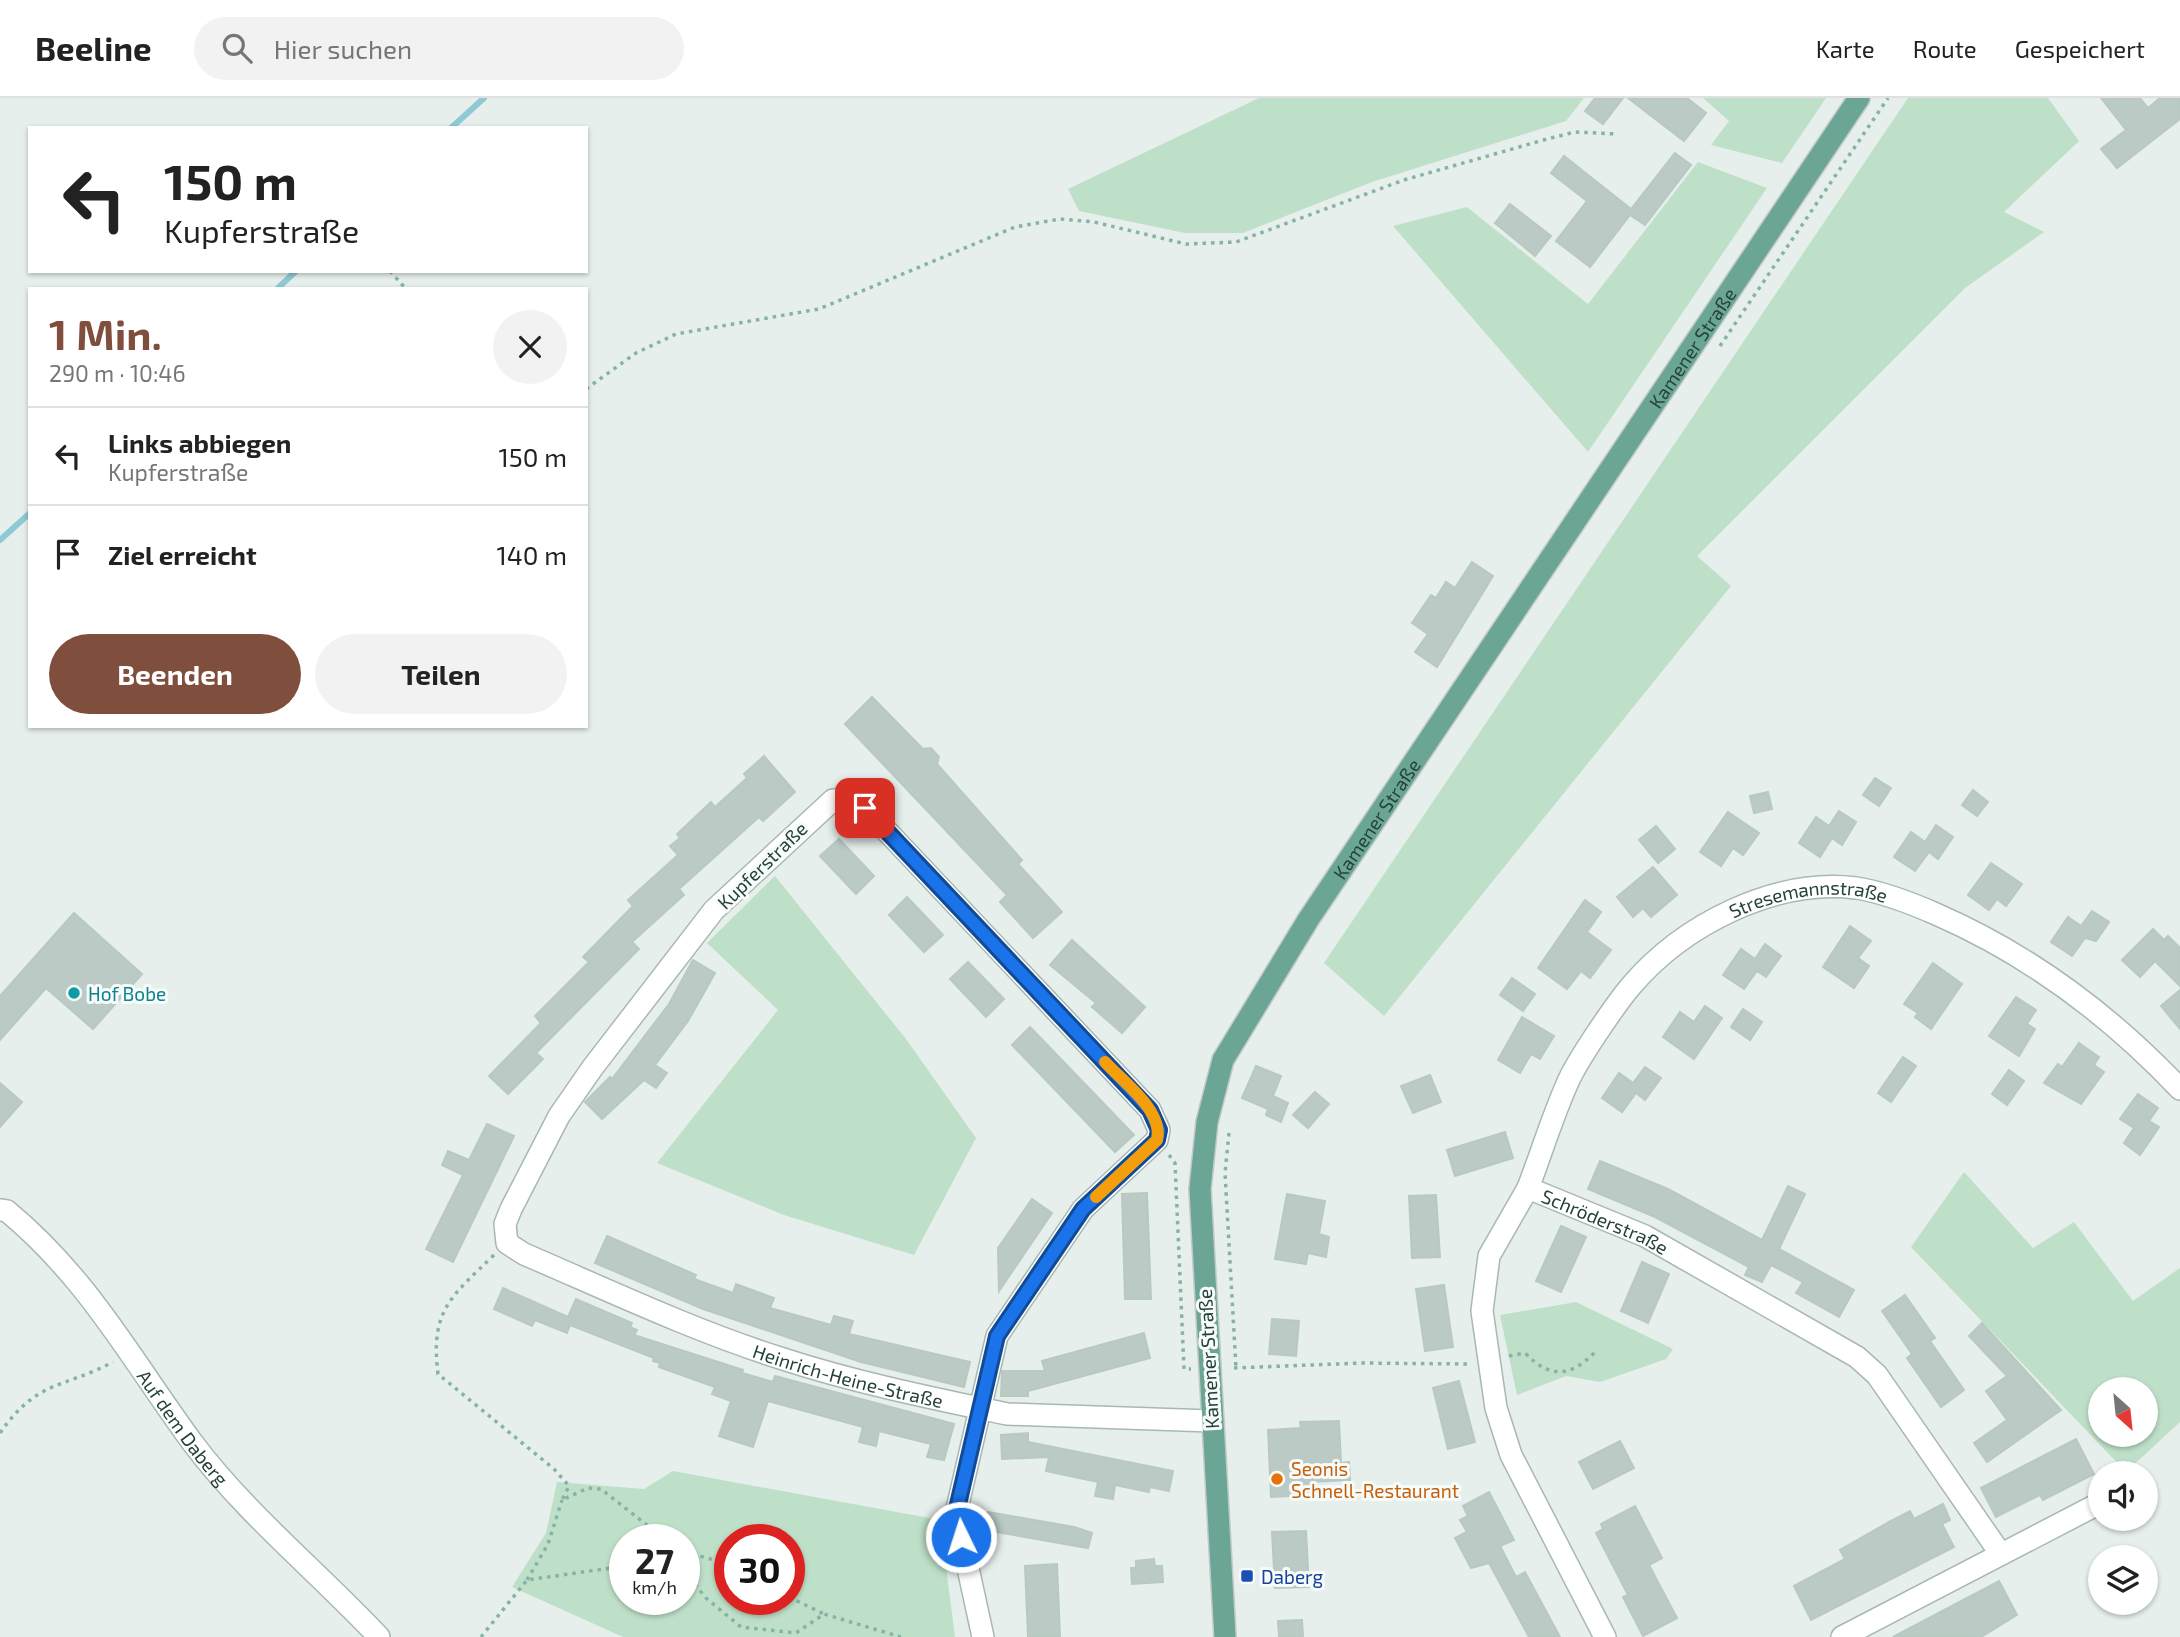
<!DOCTYPE html>
<html lang="de">
<head>
<meta charset="utf-8">
<style>
	body { margin:0; font-family:"Exo 2",sans-serif; background:#f2f2f2; color:#222; height:100vh; display:flex; flex-direction:column; font-size:26px; white-space:nowrap }
	* { box-sizing:border-box; margin:0 }
	p { font-size:23px; color:#767676 }
	.icon { flex:none; width:38px; height:38px; fill:none; stroke:currentColor; stroke-width:2; stroke-linecap:round; stroke-linejoin:round }
	.map { position:relative; flex:1; overflow:hidden }
	.details { position:absolute; left:28px; top:189px; width:560px; height:441px; display:flex; flex-direction:column; background:#fff; border-radius:0px; box-shadow:0 2px 5px #0004 }
	.details>* { flex:none }
	.banner { position:absolute; left:28px; top:28px; width:560px; height:147px; border-radius:0px; box-shadow:0 2px 5px #0004; background:#fff; color:#222; overflow:hidden }
	.needle { width:46px; rotate:153deg }
	.controls { position:absolute; left:2088px; top:1279px; display:grid; gap:14px }
	.controls a { display:grid; place-items:center; width:70px; height:70px; border-radius:50%; background:#fff; box-shadow:0 2px 5px #0004; font-size:35px }
	.speed { position:absolute; left:609px; top:1426px; display:flex; gap:14px; font-size:35px; font-weight:700; text-align:center }
	.speed>* { display:grid; place-content:center; width:91px; height:91px; border-radius:50%; background:#fff; box-shadow:0 2px 5px #0004; line-height:1 }
	.speed small { font-size:18px; font-weight:400 }
	.speed .limit { border:10px solid #d22; background:#fff; color:#111 }
	.pin { position:absolute; display:grid; place-items:center; width:60px; height:60px; color:#fff; margin:-30px; border-radius:14px; box-shadow:0 4px 10px #0006 }
	.me { position:absolute; width:77px; margin:-38px; rotate:356deg; stroke-linejoin:round; filter:drop-shadow(0 0 5px #0008) }
	.turn { display:flex; align-items:center; gap:24px; height:147px; padding:0 21px; font-size:32px }
	.turn .icon { width:91px; height:91px; stroke-width:2.5 }
	.turn b { display:block; font-size:49px; line-height:60px }
	.round { display:grid; place-items:center; flex:none; width:74px; height:74px; border-radius:37px; background:#f2f2f2 }
	.headline { display:flex; align-items:center; justify-content:space-between; height:119px; padding:0 21px }
	h1 { font-size:42px; font-weight:700; line-height:52px; color:#804e3d }
	.action { display:flex; gap:14px; margin-top:auto; padding:14px 21px }
	.action a { flex:1; height:80px; border-radius:42px; background:#804e3d; color:#fff; font-size:28px; font-weight:700; line-height:80px; text-align:center }
	.action a+a { background:#f2f2f2; color:#222 }
	ul { padding:0; list-style:none }
	li { display:flex; align-items:center; gap:21px; height:98px; padding:0 21px; border-top:2px solid #e0e0e0 }
	li div { flex:1 }
	li b { display:block; font-size:26px }
	li em { font-style:normal }
	header { display:flex; align-items:center; gap:42px; box-sizing:border-box; height:98px; padding:0 35px; background:#fff; border-bottom:2px solid #e0e0e0 }
	header strong { font-size:33px }
	nav { display:flex; gap:38px; margin-inline-start:auto; font-size:24px }
	.search { width:490px; height:63px; background:#f2f2f2; display:flex; align-items:center; gap:18px; box-sizing:border-box; padding:0 24px; border-radius:38px; color:#767676; font-size:26px }
	.map>svg:first-child { display:block }
</style>
</head>
<body>
<header>
<strong>Beeline</strong>
<div class="search"><svg class="icon" aria-label="search" viewBox="0 0 24 24"><circle cx="10" cy="10" r="6"/><path d="M15 15l6 6"/></svg>Hier suchen</div>
<nav><a>Karte</a><a>Route</a><a>Gespeichert</a></nav>
</header>
<div class="map">
<svg width="2180" height="1539" viewBox="0 0 2180 1539">
	<rect width="100%" height="100%" fill="#e6efeb"/>
	<g fill="#bfe0c8" fill-rule="evenodd">
		<polygon points="1259,0 1584,0 1566,23 1372,84 1243,135 1185,135 1079,113 1068,91"/>
		<polygon points="1703,0 1826,0 1782,65 1711,47 1729,23"/>
		<polygon points="1908,0 2048,0 2079,43 2004,114 2044,134 1965,190 1697,458 1731,488 1384,918 1324,865"/>
		<polygon points="1698,64 1767,90 1588,354 1393,128 1467,109 1588,206"/>
		<polygon points="775,778 906,941 976,1040 914,1157 784,1117 657,1065 778,912 707,845"/>
		<path d="M1964,1074L2033,1150L2074,1124L2133,1203L2180,1170V1324L2126,1374L1911,1149ZM2100,1292H2146V1337H2100Z"/>
		<polygon points="1576,1204 1673,1251 1666,1261 1600,1284 1566,1278 1517,1297 1500,1217"/>
		<path d="M673,1373L940,1422L955,1539H623L512,1489L546,1435L557,1384L644,1391ZM625,1442H684V1502H625ZM730,1442H789V1502H730Z"/>
	</g>
	<g fill="none" stroke-linecap="round" stroke-linejoin="round">
		<g stroke="#8ec9d4" stroke-width="6">
			<polyline points="451,30 484,0"/>
			<polyline points="277,191 296,173"/>
			<polyline points="0,442 30,415"/>
		</g>
	</g>
	<g fill="#bbcac4" stroke="#b8c9c2" stroke-width="2">
		<polygon points="1595,0 1623,0 1603,26 1585,13"/>
		<polygon points="1628,0 1687,0 1706,15 1684,43"/>
		<polygon points="2101,0 2140,0 2148,10 2160,0 2180,0 2180,21 2117,70 2101,51 2126,32"/>
		<polygon points="1675,55 1691,67 1645,127 1630,117 1590,169 1556,143 1587,103 1551,75 1564,58 1631,111"/>
		<polygon points="1510,106 1551,138 1535,158 1495,125"/>
		<polygon points="1472,464 1493,478 1437,569 1415,554 1428,536 1412,525 1431,497 1436,500 1446,484 1455,490"/>
		<polygon points="872,599 923,651 931,650 939,659 937,666 1022,762 1018,766 1062,814 1033,840 1000,804 1007,797 845,626"/>
		<polygon points="764,658 795,694 763,723 759,719 679,791 684,797 632,844 639,851 536,955 543,961 508,996 489,978 541,925 535,918 589,864 583,859 633,808 628,802 678,757 670,748 680,740 677,736 711,704 715,709 747,680 744,676"/>
		<polygon points="1875,680 1891,690 1879,708 1863,697"/>
		<polygon points="1973,692 1988,704 1977,718 1962,707"/>
		<polygon points="1768,694 1772,711 1754,715 1750,698"/>
		<polygon points="1839,713 1856,724 1842,747 1832,740 1820,759 1799,745 1816,719 1829,728"/>
		<polygon points="1728,714 1759,735 1743,757 1733,750 1721,768 1700,754"/>
		<polygon points="1936,727 1953,739 1938,761 1929,754 1915,773 1894,759 1911,734 1925,744"/>
		<polygon points="1656,728 1675,751 1658,765 1639,742"/>
		<polygon points="839,741 874,778 856,796 820,758"/>
		<polygon points="1991,765 2022,786 2006,808 1997,801 1989,812 1968,797"/>
		<polygon points="1653,769 1677,797 1651,819 1643,810 1633,819 1617,799"/>
		<polygon points="907,799 943,837 924,854 889,817"/>
		<polygon points="1585,802 1601,814 1587,834 1611,852 1590,880 1581,873 1567,891 1538,870"/>
		<polygon points="2092,813 2109,824 2096,843 2085,840 2072,858 2051,844 2068,819 2081,828"/>
		<polygon points="74,815 142,876 93,931 46,890 0,942 0,898"/>
		<polygon points="1850,828 1871,843 1858,860 1869,868 1854,890 1823,869"/>
		<polygon points="2153,831 2164,842 2168,838 2180,850 2180,888 2155,863 2140,879 2122,862"/>
		<polygon points="1072,842 1145,909 1122,935 1092,909 1096,905 1050,867"/>
		<polygon points="1765,846 1781,858 1766,879 1757,873 1744,891 1723,877 1741,851 1755,861"/>
		<polygon points="693,862 715,875 688,923 655,967 667,975 656,990 644,982 602,1021 585,1004 610,979 612,981 669,906"/>
		<polygon points="968,864 1004,901 986,919 950,881"/>
		<polygon points="1933,865 1962,886 1931,931 1915,919 1918,915 1904,906"/>
		<polygon points="1512,880 1535,896 1523,913 1500,897"/>
		<polygon points="2180,892 2180,931 2161,908"/>
		<polygon points="2016,899 2036,912 2027,926 2035,931 2019,958 1989,938"/>
		<polygon points="1705,908 1722,920 1694,961 1663,939 1680,914 1694,924"/>
		<polygon points="1743,911 1762,924 1750,942 1731,929"/>
		<polygon points="1522,919 1554,938 1540,961 1531,956 1520,975 1498,962"/>
		<polygon points="1030,929 1134,1037 1115,1054 1012,947"/>
		<polygon points="2079,945 2099,959 2094,967 2104,974 2081,1006 2044,985 2058,966 2062,969"/>
		<polygon points="1903,959 1916,968 1891,1004 1878,995"/>
		<polygon points="1256,968 1281,978 1273,998 1288,1005 1281,1024 1266,1017 1268,1011 1242,1000"/>
		<polygon points="1645,969 1661,980 1645,1002 1636,995 1622,1014 1602,1000 1619,975 1633,985"/>
		<polygon points="2009,972 2024,983 2007,1007 1992,996"/>
		<polygon points="1430,977 1441,1004 1413,1015 1401,988"/>
		<polygon points="0,985 22,1004 0,1029"/>
		<polygon points="1315,994 1329,1006 1308,1030 1293,1017"/>
		<polygon points="2138,996 2158,1010 2149,1023 2159,1029 2140,1057 2124,1045 2134,1030 2120,1021"/>
		<polygon points="487,1026 514,1038 453,1164 426,1151 463,1077 442,1067 448,1053 469,1062"/>
		<polygon points="1505,1034 1513,1060 1455,1078 1447,1052"/>
		<polygon points="1600,1063 1668,1091 1762,1142 1788,1088 1805,1096 1779,1151 1854,1192 1839,1219 1796,1195 1803,1184 1771,1167 1762,1184 1745,1177 1749,1169 1655,1119 1588,1091"/>
		<polygon points="1147,1095 1151,1201 1125,1201 1122,1096"/>
		<polygon points="1287,1096 1325,1103 1319,1136 1329,1139 1326,1159 1308,1155 1306,1166 1275,1161"/>
		<polygon points="1436,1097 1440,1159 1412,1160 1409,1098"/>
		<polygon points="1032,1101 1052,1115 999,1193 998,1150"/>
		<polygon points="1561,1128 1586,1139 1561,1194 1536,1183"/>
		<polygon points="607,1138 696,1177 694,1181 733,1195 736,1186 774,1200 770,1210 831,1227 834,1218 853,1223 849,1236 970,1264 964,1289 861,1264 703,1211 595,1165"/>
		<polygon points="1642,1164 1669,1176 1648,1225 1621,1213"/>
		<polygon points="1444,1187 1453,1249 1425,1253 1416,1191"/>
		<polygon points="503,1190 568,1219 576,1201 632,1225 630,1229 637,1232 634,1237 743,1272 742,1275 773,1284 775,1278 954,1326 944,1362 927,1359 931,1346 879,1333 876,1348 859,1344 863,1329 768,1303 753,1349 719,1338 731,1303 712,1296 715,1289 659,1269 660,1265 653,1263 654,1260 570,1227 567,1235 535,1222 532,1228 494,1211"/>
		<polygon points="1905,1197 1935,1240 1930,1243 1964,1292 1941,1309 1907,1260 1912,1256 1882,1213"/>
		<polygon points="1272,1221 1299,1223 1296,1258 1269,1256"/>
		<polygon points="1982,1225 2061,1312 1987,1364 1974,1345 2007,1322 1986,1293 2007,1278 1969,1238"/>
		<polygon points="1144,1235 1150,1260 1028,1293 1028,1298 1001,1298 1002,1273 1045,1273 1042,1263"/>
		<polygon points="1459,1283 1475,1344 1448,1351 1433,1290"/>
		<polygon points="1339,1323 1341,1365 1349,1364 1350,1382 1309,1384 1310,1397 1271,1399 1268,1332 1301,1330 1300,1324"/>
		<polygon points="1028,1335 1028,1344 1173,1373 1169,1393 1150,1389 1149,1394 1115,1387 1113,1401 1095,1398 1098,1384 1046,1373 1049,1359 1002,1361 1001,1337"/>
		<polygon points="2076,1341 2094,1376 2043,1402 2040,1397 1996,1419 1981,1390"/>
		<polygon points="1620,1343 1634,1370 1593,1391 1579,1364"/>
		<polygon points="1489,1394 1514,1442 1500,1448 1516,1479 1525,1474 1560,1539 1529,1539 1489,1465 1471,1470 1455,1440 1467,1434 1460,1422 1468,1418 1463,1408"/>
		<polygon points="1943,1406 1950,1422 1942,1426 1954,1449 1811,1522 1794,1488 1845,1461 1840,1452 1889,1424 1910,1413 1914,1421"/>
		<polygon points="1635,1408 1662,1460 1649,1467 1677,1520 1643,1538 1623,1499 1628,1497 1596,1435 1603,1431 1601,1426"/>
		<polygon points="988,1414 1074,1429 1092,1435 1088,1450 985,1432"/>
		<polygon points="1306,1433 1309,1489 1275,1490 1272,1434"/>
		<polygon points="1154,1461 1155,1468 1162,1468 1163,1484 1132,1486 1131,1470 1136,1470 1136,1463"/>
		<polygon points="1057,1466 1060,1539 1028,1539 1025,1468"/>
		<polygon points="1999,1483 2017,1517 1981,1539 1893,1539"/>
		<polygon points="1302,1522 1303,1539 1279,1539 1278,1523"/>
	</g>
	<g fill="none" stroke-linecap="round" stroke-linejoin="round">
		<g stroke="#a8b8b2" stroke-width="24">
			<g id="minor">
				<path id="s1" d="M1528,1090C1541,1056 1552,1020 1567,986C1576,964 1615,907 1631,888C1683,827 1774,780 1856,790C1883,794 1911,805 1936,816C2030,857 2110,917 2180,991"/>
				<path id="s2" d="M0,1112L7,1113C88,1180 131,1261 192,1344C245,1415 318,1474 379,1539"/>
				<path id="s3" d="M983,1539L956,1415L997,1238L1083,1111L1157,1042L1159,1032L1150,1012L865,710L853,702H833L714,812L593,969L559,1018L511,1111L505,1126L507,1145L524,1156C608,1192 692,1232 780,1260C853,1284 931,1300 1007,1316L1211,1323"/>
				<path id="s4" d="M1605,1539L1511,1357L1496,1310L1482,1213L1489,1158L1528,1090L1645,1138L1857,1259L1877,1277L2000,1455"/>
				<polyline points="1842,1539 2100,1405"/>
			</g>
		</g>
		<g stroke="#c2cac8" stroke-width="24">
			<g id="major">
				<path id="s5" d="M1225,1539L1200,1091L1207,1024L1223,962L1308,822L1859,0"/>
			</g>
		</g>
		<g stroke="#86b3a5" stroke-width="3.5" stroke-dasharray="3.5 5" stroke-linecap="butt">
			<polyline points="390,173 406,191"/>
			<polyline points="1720,248 1888,0"/>
			<polyline points="586,291 636,255 676,236 819,211 1015,129 1060,121 1094,124 1186,146 1236,144 1404,82 1547,41 1575,34 1617,36"/>
			<polyline points="1229,1035 1225,1075 1236,1270"/>
			<polyline points="1169,1057 1175,1065 1184,1271 1191,1271"/>
			<path d="M494,1157C451,1199 430,1212 438,1276L554,1371L569,1388L562,1402L588,1390L601,1391L666,1442"/>
			<path d="M1509,1258L1525,1255C1550,1281 1571,1279 1595,1254"/>
			<polyline points="1234,1270 1362,1265 1471,1266"/>
			<path d="M0,1335C38,1281 62,1291 113,1264"/>
			<polyline points="684,1454 730,1466"/>
			<polyline points="684,1473 706,1500 741,1529 796,1535 824,1516 901,1539"/>
			<polyline points="527,1482 548,1446 562,1402"/>
			<polyline points="789,1499 824,1516"/>
			<polyline points="481,1539 527,1482 625,1468"/>
		</g>
		<use href="#minor" stroke="#fff" stroke-width="21"/>
		<use href="#major" stroke="#6aa596" stroke-width="21"/>
	</g>
	<g fill="none" stroke-linecap="round" stroke-linejoin="round">
		<g stroke="#114b97" stroke-width="18">
			<polyline id="route" points="865,710 1150,1012 1159,1032 1157,1042 1083,1111 997,1238 956,1415 961,1439"/>
		</g>
		<use href="#route" stroke="#1a73e8" stroke-width="12"/>
		<path stroke="#f59e0b" stroke-width="12" d="M1096,1099L1157,1042C1164,1013 1123,984 1105,964"/>
	</g>
	<circle fill="#0f9aa8" stroke="#f7fbf9" stroke-width="2.5" cx="74" cy="895" r="7"/>
	<circle fill="#e8710a" stroke="#f7fbf9" stroke-width="2.5" cx="1277" cy="1381" r="7"/>
	<rect fill="#1a4fb4" stroke="#f7fbf9" stroke-width="2.5" x="1240" y="1471" width="14" height="14" rx="3.5"/>
	<g text-anchor="middle" dominant-baseline="central" stroke-width="6" stroke-linejoin="round" paint-order="stroke">
		<g font-size="19" fill="#24423a" stroke="#f7fbf9">
			<text stroke="none"><textPath href="#s5" startOffset="1433">Kamener Straße</textPath></text>
			<text stroke="none"><textPath href="#s5" startOffset="866">Kamener Straße</textPath></text>
			<text transform="translate(762 767) rotate(-44)">Kupferstraße</text>
			<text stroke="none"><textPath href="#s1" startOffset="434">Stresemannstraße</textPath></text>
			<text stroke="none"><textPath href="#s4" startOffset="570">Schröderstraße</textPath></text>
			<text transform="translate(1208 1261) rotate(-93)">Kamener Straße</text>
			<text stroke="none"><textPath href="#s3" startOffset="1972">Heinrich-Heine-Straße</textPath></text>
			<text stroke="none"><textPath href="#s2" startOffset="287">Auf dem Daberg</textPath></text>
		</g>
		<g font-size="19" fill="#0d838f" stroke="#f7fbf9" text-anchor="start">
			<text x="88" y="895">Hof Bobe</text>
		</g>
		<g font-size="19" fill="#c56008" stroke="#f7fbf9" text-anchor="start">
			<text x="1291" y="1370">Seonis<tspan x="1291" dy="22">Schnell-Restaurant</tspan></text>
		</g>
		<g font-size="19" fill="#164399" stroke="#f7fbf9" text-anchor="start">
			<text x="1261" y="1478">Daberg</text>
		</g>
	</g>
</svg>
<div class="controls">
<a><svg class="needle" viewBox="-14 -14 28 28"><path d="M0-13l5 13h-10z" fill="#e53935"/><path d="M0 13l5-13h-10z" fill="#767676"/></svg></a>
<a><svg class="icon" aria-label="sound" viewBox="0 0 24 24"><path d="M4 9h4l5-4v14l-5-4H4zM17 9q2 3 0 6"/></svg></a>
<a><svg class="icon" aria-label="layers" viewBox="0 0 24 24"><path d="M12 4l9 5-9 5-9-5zM3 14l9 5 9-5"/></svg></a>
</div>
<div class="speed"><div>27<small>km/h</small></div><div class="limit">30</div></div>
<div class="pin" style="left:865px;top:710px;background:#d93025"><svg class="icon" aria-label="arrive" viewBox="0 0 24 24"><path d="M6 21V4h12l-3 4 3 4H6"/></svg></div>
<svg class="me" style="left:961px;top:1439px" viewBox="-20 -20 40 40"><circle r="17" fill="#1a73e8" stroke="#fff" stroke-width="3"/><path d="M0-11L8 9 0 5-8 9z" fill="#fff"/></svg>
<div class="banner">
<div class="turn"><svg class="icon" aria-label="left" viewBox="0 0 24 24"><path d="M17 20v-9H6M10 6l-5 5 5 5"/></svg><div><b>150 m</b>Kupferstraße</div></div>
</div>
<section class="details">
<div class="headline"><div><h1>1 Min.</h1><p>290 m · 10:46</p></div><a class="round"><svg class="icon" aria-label="close" viewBox="0 0 24 24"><path d="M6 6l12 12M18 6L6 18"/></svg></a></div>
<ul>
<li><svg class="icon" aria-label="left" viewBox="0 0 24 24"><path d="M17 20v-9H6M10 6l-5 5 5 5"/></svg><div><b>Links abbiegen</b><p>Kupferstraße</p></div><em>150 m</em></li>
<li><svg class="icon" aria-label="arrive" viewBox="0 0 24 24"><path d="M6 21V4h12l-3 4 3 4H6"/></svg><div><b>Ziel erreicht</b></div><em>140 m</em></li>
</ul>
<div class="action"><a>Beenden</a><a>Teilen</a></div>
</section>
</div>
</body>
</html>
